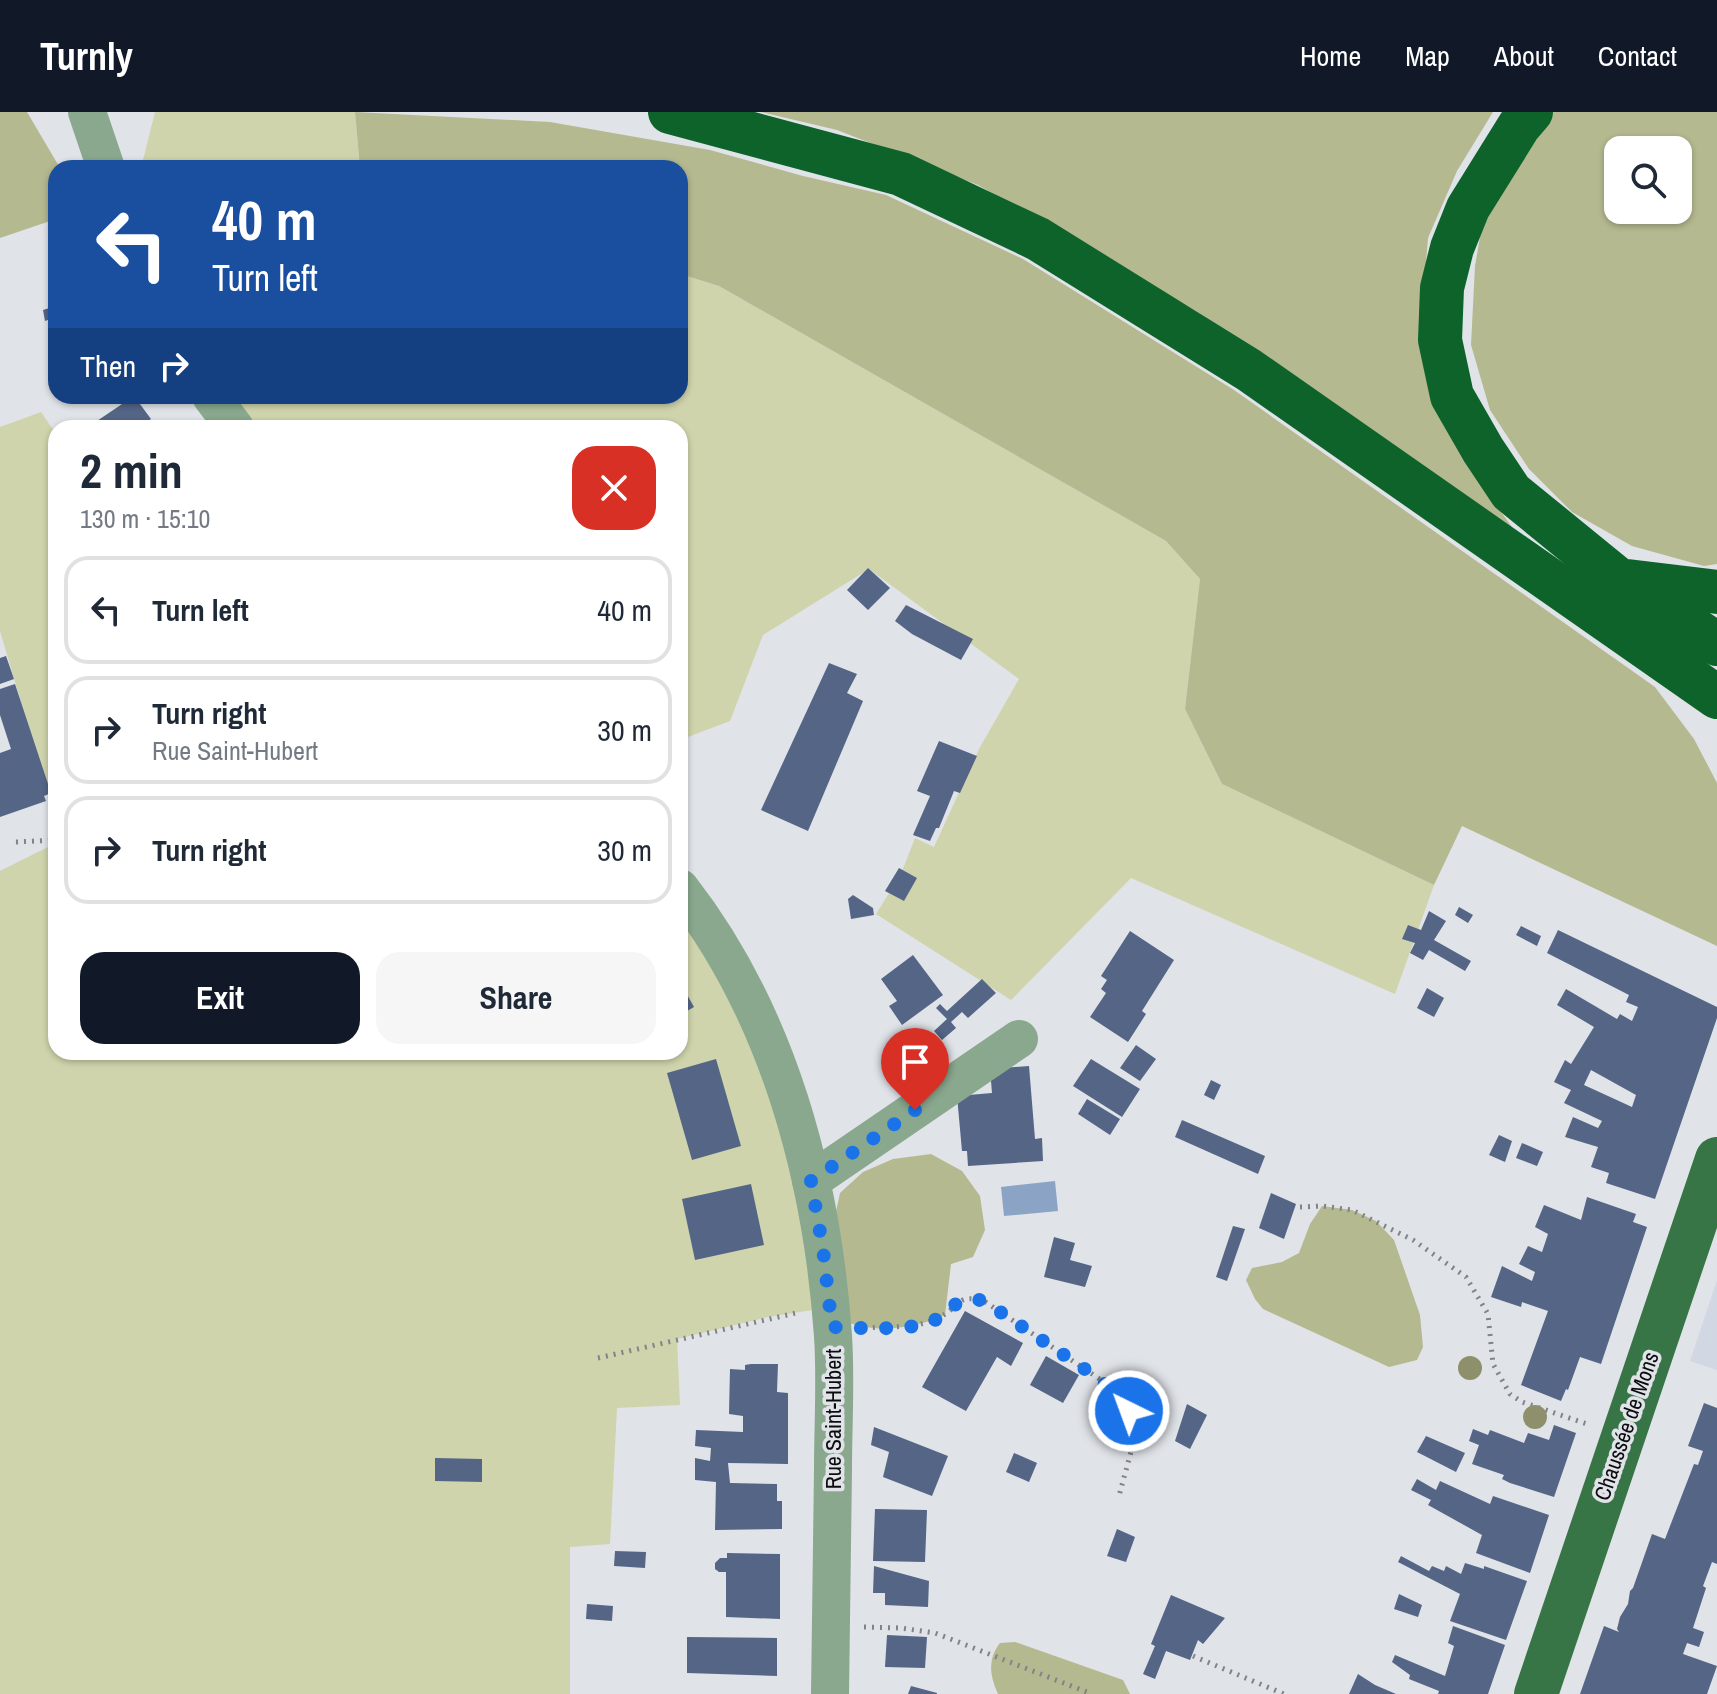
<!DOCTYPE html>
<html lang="en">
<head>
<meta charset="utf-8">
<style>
	body { margin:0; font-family:"Archivo Narrow",sans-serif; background:#f6f6f7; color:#1f2937; height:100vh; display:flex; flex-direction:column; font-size:30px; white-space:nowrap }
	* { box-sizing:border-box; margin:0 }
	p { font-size:26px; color:#747a83 }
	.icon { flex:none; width:44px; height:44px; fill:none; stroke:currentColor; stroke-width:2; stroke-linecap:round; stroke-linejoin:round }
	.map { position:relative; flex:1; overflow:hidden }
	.panel { position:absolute; left:48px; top:308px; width:640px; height:640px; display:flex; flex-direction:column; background:#fff; border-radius:24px; box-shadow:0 2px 6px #0004 }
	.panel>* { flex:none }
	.guide { position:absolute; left:48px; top:48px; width:640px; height:244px; border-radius:24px; box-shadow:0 2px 6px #0004; background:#1a4fa0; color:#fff; overflow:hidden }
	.buttons { position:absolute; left:1604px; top:24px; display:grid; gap:16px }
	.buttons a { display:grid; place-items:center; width:88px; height:88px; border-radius:16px; background:#fff; box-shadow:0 2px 6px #0004; font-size:40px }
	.pin { position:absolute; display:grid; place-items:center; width:68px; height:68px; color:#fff; margin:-82px -34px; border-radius:50% 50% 50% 0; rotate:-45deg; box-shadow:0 0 8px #0007 }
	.pin .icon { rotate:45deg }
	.me { position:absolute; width:88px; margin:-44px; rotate:318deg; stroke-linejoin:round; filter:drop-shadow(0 0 6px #0008) }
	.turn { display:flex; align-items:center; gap:28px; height:168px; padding:0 32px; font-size:36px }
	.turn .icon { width:104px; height:104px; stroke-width:2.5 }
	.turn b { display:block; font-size:56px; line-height:68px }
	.then { display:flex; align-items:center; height:76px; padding:0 32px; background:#0003; gap:16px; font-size:30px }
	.round { display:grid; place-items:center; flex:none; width:84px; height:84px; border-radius:24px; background:#f6f6f7 }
	.summary { display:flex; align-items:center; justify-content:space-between; height:136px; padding:0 32px }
	h1 { font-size:48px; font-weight:800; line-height:60px }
	.primary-button { display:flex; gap:16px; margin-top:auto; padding:16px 32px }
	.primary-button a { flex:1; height:92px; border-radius:24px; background:#111827; color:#fff; font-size:32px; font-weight:800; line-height:92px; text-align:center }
	.primary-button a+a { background:#f6f6f7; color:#1f2937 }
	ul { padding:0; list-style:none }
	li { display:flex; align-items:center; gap:24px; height:108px; margin:0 16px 12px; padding:0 16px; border:4px solid #e0e1e3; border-radius:24px }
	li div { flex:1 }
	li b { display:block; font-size:30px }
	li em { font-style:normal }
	header { display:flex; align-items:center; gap:48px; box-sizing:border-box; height:112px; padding:0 40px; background:#111827; color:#fff }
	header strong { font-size:38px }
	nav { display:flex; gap:44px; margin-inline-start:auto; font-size:28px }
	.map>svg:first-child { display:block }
</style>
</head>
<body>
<header>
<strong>Turnly</strong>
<nav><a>Home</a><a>Map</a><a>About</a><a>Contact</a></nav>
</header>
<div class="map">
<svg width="1717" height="1582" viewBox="0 0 1717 1582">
	<rect width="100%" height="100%" fill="#e0e3e8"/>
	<polygon fill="#d1d7e3" points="1717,1168 1717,1258 1690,1249"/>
	<g fill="#d0d4ac">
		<polygon points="155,0 355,0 360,56 141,56"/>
		<polygon points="680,162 719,174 1166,429 1200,467 1185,597 1222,672 1434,773 1395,882 1131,766 1011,888 876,802 901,762 915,726 934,735 979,637 1019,567 869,457 763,523 730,609 680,628 680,316 235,316 211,284 680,284"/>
		<polygon points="41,300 56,322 56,708 0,519 0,315"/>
		<polygon points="56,731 56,940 680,940 680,776 742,872 831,1195 768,1205 677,1227 680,1293 617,1296 610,1432 570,1435 570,1582 0,1582 0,759"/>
	</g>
	<g fill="#b5b990" fill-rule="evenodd">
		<polygon points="0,0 27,0 60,56 56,56 56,107 0,126"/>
		<polygon points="355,0 550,10 710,38 803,64 886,83 1023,147 1234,278 1655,575 1694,627 1717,671 1717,834 1462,714 1434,773 1222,672 1185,597 1200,467 1166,429 719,174 680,162 680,56 360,56"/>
		<polygon points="761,0 1493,0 1457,59 1428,126 1421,211 1469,356 1512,415 1196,199 978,73 837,18"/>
		<path d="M1547,0H1717V452L1704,454L1632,434L1572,400L1529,357L1490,298L1471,233L1475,154L1484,102ZM1618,38H1678V98H1618Z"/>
		<path d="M931,1042L962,1059L980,1084L985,1118L973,1145L951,1152L945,1203C917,1216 876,1222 847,1210L833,1114L840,1081L863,1060L893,1047Z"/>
		<polygon points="1322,1094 1352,1098 1376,1109 1394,1128 1420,1203 1423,1235 1417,1248 1389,1255 1263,1197 1255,1187 1246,1168 1252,1156 1282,1150 1299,1141 1310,1112"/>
		<path d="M1015,1530L1123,1568L1130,1582H998C990,1564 987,1548 1000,1531Z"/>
	</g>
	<polygon fill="#8ba4c5" points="1055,1069 1058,1099 1004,1104 1001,1075"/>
	<g fill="#546586" fill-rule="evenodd">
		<polygon points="56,194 56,205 45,209 43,198"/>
		<polygon points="134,284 151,307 146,310 150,316 93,316 91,313"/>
		<polygon points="868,456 890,476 868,498 847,478"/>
		<polygon points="906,493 973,527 961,548 912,522 895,509"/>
		<polygon points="6,544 14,567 0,572 0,546"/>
		<polygon points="829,551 857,562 847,581 863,589 808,719 761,698"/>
		<polygon points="15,572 51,681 44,684 46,689 0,705 0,641 11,637 0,603 0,577"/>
		<polygon points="939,629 977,644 960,681 954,679 939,716 936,716 930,729 913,723 930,684 917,679"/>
		<polygon points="899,756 917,766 904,789 885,779"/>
		<polygon points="853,783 873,796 874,803 851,807 848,787"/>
		<polygon points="1459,795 1473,803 1468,811 1455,803"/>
		<polygon points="1429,799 1446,809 1434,828 1471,849 1465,859 1429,838 1423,848 1410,841 1415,831 1402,827 1408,813 1421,818"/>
		<polygon points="1521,814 1541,824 1537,834 1516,823"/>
		<path d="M1558,818L1717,895V906L1655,1087L1606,1071L1609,1061L1591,1055L1598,1035L1565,1025L1573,1005L1598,1016L1602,1009L1564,991L1571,978L1554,970L1565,948L1571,952L1594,915L1557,893L1566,877L1617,907L1620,902L1632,909L1638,895L1626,890L1629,883L1547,841ZM1591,958L1636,983L1632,995L1584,973Z"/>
		<polygon points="1130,819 1174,848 1142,899 1146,902 1128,930 1090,905 1106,881 1101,877 1107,868 1101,864"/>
		<polygon points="913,843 943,883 902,913 889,894 897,889 881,867"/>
		<polygon points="982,867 996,881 968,906 962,900 951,910 956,916 942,928 934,919 947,907 936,896 940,892 947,899"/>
		<polygon points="680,870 694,895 680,903"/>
		<polygon points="1427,876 1444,886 1434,905 1417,896"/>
		<polygon points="1136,933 1156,947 1140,969 1120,956"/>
		<polygon points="716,947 741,1034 692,1048 667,961"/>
		<polygon points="1091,947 1140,977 1122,1005 1073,974"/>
		<polygon points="1029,954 1035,1027 1042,1026 1043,1049 968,1054 967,1039 962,1039 957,984 992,981 990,957"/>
		<polygon points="1211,968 1221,973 1214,988 1204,983"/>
		<polygon points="1087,987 1120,1007 1110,1023 1078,1002"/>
		<polygon points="1182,1008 1265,1044 1258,1062 1175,1025"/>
		<polygon points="1499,1023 1512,1029 1505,1050 1489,1043"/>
		<polygon points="1522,1031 1543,1040 1537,1054 1516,1046"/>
		<polygon points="751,1072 764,1133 695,1148 682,1087"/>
		<polygon points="1271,1081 1296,1092 1284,1127 1259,1116"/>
		<polygon points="1587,1085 1636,1102 1633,1110 1647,1115 1601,1252 1580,1245 1568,1278 1566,1277 1561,1289 1521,1273 1548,1199 1522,1190 1521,1195 1491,1185 1502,1154 1532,1169 1535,1160 1519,1152 1528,1134 1542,1140 1548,1122 1535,1115 1544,1093 1581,1108"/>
		<polygon points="1233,1114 1245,1117 1227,1169 1216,1165"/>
		<polygon points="1054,1125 1075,1131 1070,1148 1092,1154 1085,1175 1044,1165"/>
		<polygon points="965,1199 1023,1231 1011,1254 997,1245 966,1299 922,1275"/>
		<polygon points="1046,1244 1079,1263 1063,1291 1030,1273"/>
		<polygon points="751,1252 778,1252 777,1280 788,1281 788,1352 728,1351 730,1371 777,1372 777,1389 782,1389 782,1417 715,1418 716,1370 695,1368 695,1346 710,1349 711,1336 695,1334 696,1318 743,1320 743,1304 729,1302 730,1257 745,1258 745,1253"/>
		<polygon points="1704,1291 1717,1296 1717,1452 1712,1450 1703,1474 1706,1476 1693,1516 1704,1520 1699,1535 1687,1531 1683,1542 1717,1554 1707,1582 1580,1582 1604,1514 1619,1520 1617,1517 1620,1505 1628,1492 1630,1479 1633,1476 1652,1422 1665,1427 1694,1352 1698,1353 1703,1339 1688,1334"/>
		<polygon points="1187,1292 1207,1303 1190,1337 1175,1329"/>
		<polygon points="1554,1313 1576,1321 1554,1385 1510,1371 1502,1367 1504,1363 1472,1352 1479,1333 1469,1329 1473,1317 1488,1323 1490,1318 1524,1331 1528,1321 1549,1328"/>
		<polygon points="874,1315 948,1344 932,1384 883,1365 889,1340 871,1333"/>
		<polygon points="1426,1324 1465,1341 1456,1360 1417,1340"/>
		<polygon points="1014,1341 1037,1351 1029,1370 1006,1360"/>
		<polygon points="435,1346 482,1347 482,1370 435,1369"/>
		<polygon points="1417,1367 1436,1378 1440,1369 1490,1392 1493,1384 1549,1403 1530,1461 1476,1441 1482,1423 1428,1393 1431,1388 1411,1378"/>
		<polygon points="875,1397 927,1398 925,1450 873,1449"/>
		<polygon points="1117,1417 1135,1425 1126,1450 1107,1444"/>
		<polygon points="615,1439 646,1440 645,1456 614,1454"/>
		<polygon points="727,1441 780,1442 780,1507 726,1505 726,1460 719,1460 715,1457 715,1451 720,1446 727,1446"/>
		<polygon points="1401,1444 1429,1459 1432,1454 1444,1459 1446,1454 1461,1462 1465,1451 1484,1457 1484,1454 1527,1469 1506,1528 1450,1509 1460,1482 1398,1450"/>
		<polygon points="874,1454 929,1469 928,1495 885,1493 885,1481 873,1481"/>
		<polygon points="1399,1482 1422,1493 1418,1505 1394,1497"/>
		<polygon points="1171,1483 1225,1506 1203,1532 1198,1528 1190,1548 1166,1539 1155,1567 1143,1562 1155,1534 1151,1532"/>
		<polygon points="587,1492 613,1494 612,1509 586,1507"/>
		<polygon points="1453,1514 1505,1533 1488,1582 1438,1582 1439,1579 1409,1567 1410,1563 1392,1550 1395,1543 1445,1564 1454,1534 1448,1531"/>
		<polygon points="887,1523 927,1525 925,1556 885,1555"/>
		<polygon points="687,1525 777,1526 777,1564 687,1561"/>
		<polygon points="1358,1562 1375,1573 1396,1582 1349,1582"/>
		<polygon points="911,1574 937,1581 937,1582 908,1582"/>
	</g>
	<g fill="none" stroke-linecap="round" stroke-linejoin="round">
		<g stroke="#818387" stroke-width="5" stroke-dasharray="2 6" stroke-linecap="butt">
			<polyline points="16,730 56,728"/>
			<polyline points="1300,1095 1322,1094 1352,1098 1413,1128 1466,1165 1488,1202 1493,1252 1510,1282 1522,1290 1590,1313"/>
			<path d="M865,1216C890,1214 918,1217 940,1205C960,1195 956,1181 984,1189L1101,1268L1129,1299L1134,1321L1132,1336L1119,1384"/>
			<polyline points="598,1246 796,1201"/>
			<polyline points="864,1515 901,1516 935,1521 1092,1582"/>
			<polyline points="1193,1544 1284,1582"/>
		</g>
		<g stroke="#89a88d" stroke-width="38">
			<polyline points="87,0 106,56"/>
			<polyline points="211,284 235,316"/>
			<path d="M680,776C779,903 822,1066 833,1224C836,1268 833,1313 833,1357C832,1432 831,1507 830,1582"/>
			<polyline points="811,1069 1019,927"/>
		</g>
		<polyline stroke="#387546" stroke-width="44" points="1536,1582 1717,1047"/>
		<g stroke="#0e632b" stroke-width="44">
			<polyline points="670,0 901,62 1038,127 1249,258 1717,585"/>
			<polyline points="1531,0 1519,14 1468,96 1452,136 1442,176 1440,228 1452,284 1483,338 1511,380 1619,468 1717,480"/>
			<polyline points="1628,474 1717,532"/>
		</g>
	</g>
	<g fill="#8d906b">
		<circle cx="1470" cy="1256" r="12"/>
		<circle cx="1535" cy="1305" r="12"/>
	</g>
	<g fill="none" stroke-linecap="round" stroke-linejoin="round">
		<path stroke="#1a73e8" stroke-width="14" stroke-dasharray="0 25.2" d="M915,998L811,1069L823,1137L832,1215C861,1216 894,1218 922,1213C950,1207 952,1180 984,1189L1101,1268L1129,1299"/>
	</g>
	<g text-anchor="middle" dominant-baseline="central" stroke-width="7" stroke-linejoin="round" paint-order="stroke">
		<g font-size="22" fill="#0b0c0e" stroke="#e0e3e8">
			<text transform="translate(833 1307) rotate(-90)">Rue Saint-Hubert</text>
			<text transform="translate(1626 1314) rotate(-71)">Chaussée de Mons</text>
		</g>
	</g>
</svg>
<div class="buttons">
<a><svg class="icon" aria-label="search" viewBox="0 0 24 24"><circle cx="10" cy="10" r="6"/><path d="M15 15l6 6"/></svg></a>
</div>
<div class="pin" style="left:915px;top:998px;background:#d93025"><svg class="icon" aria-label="arrive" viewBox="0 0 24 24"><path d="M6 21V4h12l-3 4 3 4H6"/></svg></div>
<svg class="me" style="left:1129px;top:1299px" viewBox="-20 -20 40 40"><circle r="17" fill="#1a73e8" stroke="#fff" stroke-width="3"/><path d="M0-11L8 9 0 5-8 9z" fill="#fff"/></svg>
<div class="guide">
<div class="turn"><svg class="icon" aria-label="left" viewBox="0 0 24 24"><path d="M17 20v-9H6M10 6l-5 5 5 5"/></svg><div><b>40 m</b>Turn left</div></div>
<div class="then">Then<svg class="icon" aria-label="right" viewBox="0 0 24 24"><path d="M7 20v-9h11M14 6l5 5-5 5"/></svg></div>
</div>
<section class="panel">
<div class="summary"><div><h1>2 min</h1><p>130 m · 15:10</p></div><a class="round" style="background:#d93025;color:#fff"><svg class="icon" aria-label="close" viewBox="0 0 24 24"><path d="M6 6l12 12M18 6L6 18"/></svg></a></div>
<ul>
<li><svg class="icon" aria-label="left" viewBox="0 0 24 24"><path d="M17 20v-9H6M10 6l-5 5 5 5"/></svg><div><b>Turn left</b></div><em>40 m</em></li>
<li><svg class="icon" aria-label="right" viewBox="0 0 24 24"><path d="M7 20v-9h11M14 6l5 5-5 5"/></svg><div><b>Turn right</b><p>Rue Saint-Hubert</p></div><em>30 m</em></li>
<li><svg class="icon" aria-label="right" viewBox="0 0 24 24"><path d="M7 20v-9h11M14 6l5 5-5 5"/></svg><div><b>Turn right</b></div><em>30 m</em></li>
</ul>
<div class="primary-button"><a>Exit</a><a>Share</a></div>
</section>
</div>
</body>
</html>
